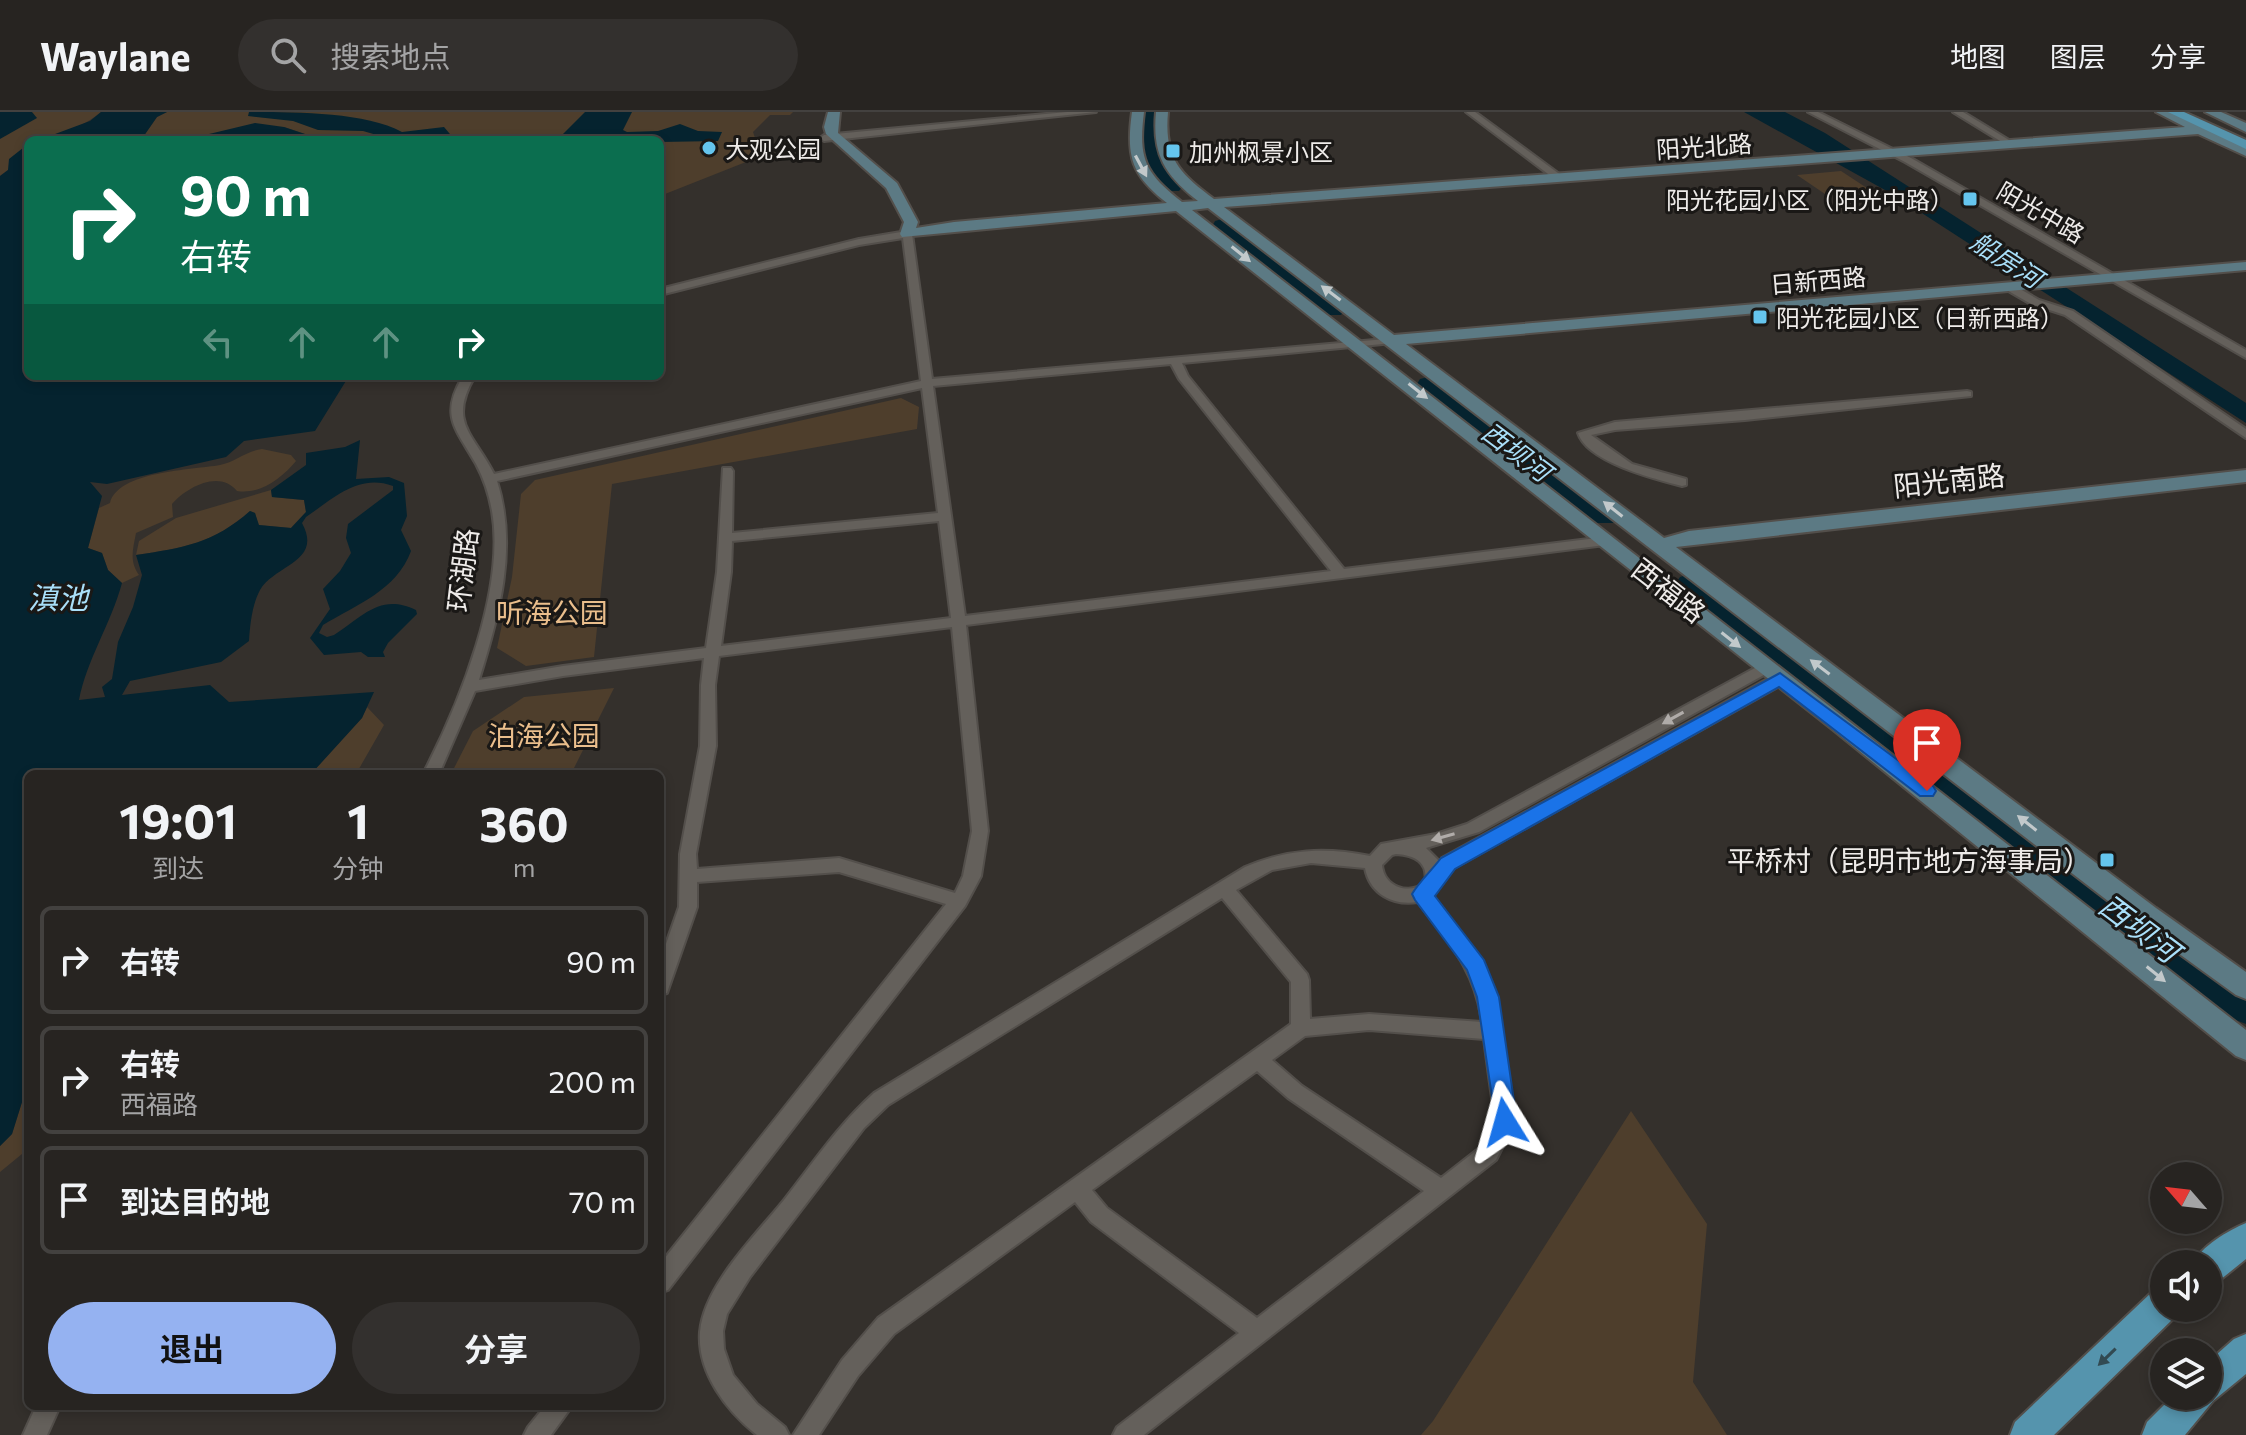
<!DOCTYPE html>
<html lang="zh">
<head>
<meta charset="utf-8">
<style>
	body { margin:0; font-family:Commissioner,"Noto Sans SC",sans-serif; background:#33302e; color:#f1f3f6; height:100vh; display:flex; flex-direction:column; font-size:30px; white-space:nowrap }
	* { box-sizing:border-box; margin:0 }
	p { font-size:26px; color:#a4a4a5 }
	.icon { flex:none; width:44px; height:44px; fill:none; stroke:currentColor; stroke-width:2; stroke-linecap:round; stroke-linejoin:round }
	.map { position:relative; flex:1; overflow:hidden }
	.panel { position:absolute; left:24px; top:658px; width:640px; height:640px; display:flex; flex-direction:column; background:#272421; border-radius:12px; box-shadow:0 4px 12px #0003,0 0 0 2px #43413f }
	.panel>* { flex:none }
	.banner { position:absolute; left:24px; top:24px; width:640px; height:244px; border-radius:12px; box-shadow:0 4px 12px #0003,0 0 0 2px #43413f; background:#0b6e4f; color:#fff; overflow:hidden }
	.needle { width:52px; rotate:298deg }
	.buttons { position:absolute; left:2150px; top:1050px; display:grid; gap:16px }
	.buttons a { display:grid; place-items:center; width:72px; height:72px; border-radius:50%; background:#272421; box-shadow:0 4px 12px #0003,0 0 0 2px #43413f; font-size:40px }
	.pin { position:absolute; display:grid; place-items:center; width:68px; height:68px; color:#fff; margin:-82px -34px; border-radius:50% 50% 50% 0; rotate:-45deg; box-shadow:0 0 8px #0007 }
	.pin .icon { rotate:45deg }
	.me { position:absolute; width:88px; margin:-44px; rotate:352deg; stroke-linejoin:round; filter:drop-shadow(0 0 6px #0008) }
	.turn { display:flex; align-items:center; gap:28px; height:168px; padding:0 24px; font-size:36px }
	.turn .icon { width:104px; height:104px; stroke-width:2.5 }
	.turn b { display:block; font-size:56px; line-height:68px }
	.lanes { display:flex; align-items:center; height:76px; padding:0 24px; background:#0003; justify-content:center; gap:40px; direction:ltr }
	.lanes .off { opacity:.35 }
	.eta { display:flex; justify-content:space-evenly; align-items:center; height:136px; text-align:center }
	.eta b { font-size:48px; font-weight:700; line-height:56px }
	.action { display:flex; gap:16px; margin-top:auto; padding:16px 24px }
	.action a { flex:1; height:92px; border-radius:48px; background:#95b2f1; color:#111; font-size:32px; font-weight:700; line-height:92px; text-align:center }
	.action a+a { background:#33302e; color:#f1f3f6 }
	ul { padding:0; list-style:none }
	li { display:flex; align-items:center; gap:24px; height:108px; margin:0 16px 12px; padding:0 8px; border:4px solid #43413f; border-radius:12px }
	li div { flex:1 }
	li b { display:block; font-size:30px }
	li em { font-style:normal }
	header { display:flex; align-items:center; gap:48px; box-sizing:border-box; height:112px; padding:0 40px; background:#272421; border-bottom:2px solid #43413f }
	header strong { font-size:38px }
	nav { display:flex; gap:44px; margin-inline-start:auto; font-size:28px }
	.search { width:560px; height:72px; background:#33302e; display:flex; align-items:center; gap:20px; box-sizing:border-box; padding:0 28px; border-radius:44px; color:#a4a4a5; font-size:30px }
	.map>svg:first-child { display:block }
</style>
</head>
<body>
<header>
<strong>Waylane</strong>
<div class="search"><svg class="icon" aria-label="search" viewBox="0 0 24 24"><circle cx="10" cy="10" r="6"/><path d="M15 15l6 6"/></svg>搜索地点</div>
<nav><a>地图</a><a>图层</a><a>分享</a></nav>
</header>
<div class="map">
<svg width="2246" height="1323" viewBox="0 0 2246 1323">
	<rect width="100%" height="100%" fill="#34302c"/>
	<g fill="#4e3e2c">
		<path d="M0,0H101C83,15 52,28 28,28L8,58L0,64Z"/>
		<polygon points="167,0 793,0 790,3 770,3 753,20 761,44 660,84 660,28 363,28 305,22 284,15 184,28 141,28 157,5"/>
		<polygon points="1841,59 1870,78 1825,82 1797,63"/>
		<polygon points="901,286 919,295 917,317 612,372 594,545 526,554 497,536 512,465 521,382 535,368"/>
		<path d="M262,337L291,343L296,349C282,366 260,383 237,379C219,357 186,376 172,392L173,405L136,421C133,437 129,449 139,463L122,471L108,458L102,441L88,436L99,396L110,391C118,359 192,358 220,353C235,350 246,339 262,337Z"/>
		<path d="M271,378L272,385L304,388L306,400L291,416L258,413L255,401L250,399C214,431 183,436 136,443L139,429L176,406Z"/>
		<polygon points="614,576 571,662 451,662 473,619 524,585"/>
		<polygon points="367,595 384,613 356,662 311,662 362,606"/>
		<polygon points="28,971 28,1037 0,1060 0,1034 12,1022"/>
		<polygon points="1631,999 1707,1112 1693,1270 1727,1323 1421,1323 1433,1309"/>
	</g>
	<g fill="#05232f">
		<polygon points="0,0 32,0 37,6 0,27"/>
		<polygon points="101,0 167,0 157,5 141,28 39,28 90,9"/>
		<path d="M249,0C295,0 365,0 402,20L444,15L455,28H394L363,19L318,18L293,9L248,4Z"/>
		<polygon points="585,0 632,0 623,18 627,20 658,19 680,12 698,19 722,20 718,29 660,30 652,26 557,28"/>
		<polygon points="1744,0 1785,0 1825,21 2246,291 2246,311 1894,83"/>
		<polygon points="255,11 284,15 305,22 363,28 184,28"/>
		<path d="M28,32V264H112V267L124,264H349L315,319L244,329L226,345L107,372L90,370L102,384L88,436L102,441L108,458L122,471C111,512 87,547 79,588L105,585L102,575L112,567L118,530L133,495L142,463L136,443C183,436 214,431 250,399L255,401L259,413L291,416L306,400L304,388L272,385L271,378L306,353V341L345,335L360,328L356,367L389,365L404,371L407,404L401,418L411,439C397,478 356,493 323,513L319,521L327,525L334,523C364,503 381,481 416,498L417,502L388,531L383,540L385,545H368L361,540L324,543L310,526L330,497L323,477L340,459L351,441L346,426L348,412L393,378V374C358,361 333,387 306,405L302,411C323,450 276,452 260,478C252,493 250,513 249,529L221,550L130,569L122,583L210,573L229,590L374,580L362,606L311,662H28V971L12,1022L0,1034V64L8,58L9,47Z"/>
	</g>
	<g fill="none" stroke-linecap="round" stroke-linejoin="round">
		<g fill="#05232f" fill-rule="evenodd">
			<path d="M1143,0H1159C1156,37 1160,46 1182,75L1179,79H1167C1144,53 1139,34 1143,0Z"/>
			<polygon points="1222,107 1229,109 1341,195 1344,199 1341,203 1327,203 1215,117 1213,113 1215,109"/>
			<polygon points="1428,265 1436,267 1614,401 1618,406 1614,411 1596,411 1420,277 1417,272 1420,267"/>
			<polygon points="1690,462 1700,465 2246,875 2246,912 2233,907 1680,477 1676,471 1680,465"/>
		</g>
		<g stroke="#534f4b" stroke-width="4">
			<g id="street">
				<polygon points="1067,0 1096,0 824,29 820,26 824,23"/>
				<polygon points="1466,0 1475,0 1562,64 1562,68 1556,68"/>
				<polygon points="1808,0 1818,0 1911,46 2246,238 2246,246 1905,50"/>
				<polygon points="1953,0 1963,0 2017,33 2010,35"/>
				<path d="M907,119L912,122L932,267L1397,226V230L1393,231L1182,251L1188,264L1344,457L1605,425L1612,429L1605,433L966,513L988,719L981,764L965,794L668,1178L660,1181V1152L946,792L839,760L697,770V795L669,875L667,881L660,883V849L679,795L680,742L700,634L701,573L704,546L563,564L475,579L439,662H423C459,593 506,477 492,399C489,382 484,367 476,352C456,317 439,304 463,264H475C447,311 474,322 494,362L921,269L903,126L859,133L660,183V177L859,127ZM1171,252L1179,267L1331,459L965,504L933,274ZM922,276L938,401L732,421L733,359L731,356H723L717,460L706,536L563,554L479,568C499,504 518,435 497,369ZM939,409L951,506L721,534L731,460L732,429ZM952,515L972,719L963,764L955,781L839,746L697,757L696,742L716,634L715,573L719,544Z"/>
				<polygon points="2005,173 2013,173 2039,188 2073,199 2246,317 2246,326 2065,203 2031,192 2005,177"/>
				<path d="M1967,279L1971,280V284L1745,308L1615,318L1591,323L1632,352L1686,367V373L1682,374C1655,367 1587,350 1578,321L1615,310Z"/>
				<path d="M1766,550L1773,555L1771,559L1479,720L1426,736L1440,750L1442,746L1775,563L1780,562L1787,567L1785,571L1454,756L1433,784L1482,849L1497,885L1515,1010L1496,1048L1144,1323H1113L1117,1315L1239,1221L1091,1110L1075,1090L894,1222L858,1264L819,1323H793L842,1248L878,1206L1291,912V870L1222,786L888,993L864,1016L750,1165L727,1202L723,1219L724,1237L733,1263L757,1292L785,1315L789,1323H757C727,1299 697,1261 700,1220C704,1173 756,1123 784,1088C813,1051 839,1012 874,981L1245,755C1287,737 1325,735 1370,744L1381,732L1436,722L1467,712ZM1396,742C1414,743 1429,750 1425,771C1408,783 1384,775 1382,753L1392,743ZM1311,751L1365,756C1370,782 1393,794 1418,790C1449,831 1475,857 1482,910L1369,902L1310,907L1309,868L1307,862L1236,778L1272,758ZM1369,918L1484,927L1495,1009L1482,1034L1441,1066L1302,974L1272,948L1305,924ZM1257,959L1288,986L1424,1079L1257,1206L1107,1096L1092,1078Z"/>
				<polygon points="36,1294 60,1294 47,1323 23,1323"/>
				<polygon points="545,1294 572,1294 551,1323 524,1323 528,1315"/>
			</g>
		</g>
		<g stroke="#534f4b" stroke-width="4">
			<g id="secondary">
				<path d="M828,0H840L838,21L897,71L918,110L916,116L954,110L1167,91C1131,63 1126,44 1132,0H1144C1138,47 1145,61 1182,90L1198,89C1165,63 1152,43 1156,0H1168C1164,46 1179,61 1214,87L2185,15L2156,0H2172L2246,35V44L2198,22L1224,95L1394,223L2246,150V158L1406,232L1664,426L1689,419L2246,358V370L1676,435L2156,796L2246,860V887L2236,883L2138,812L1208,96L1192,98L2246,918V948L2236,944L1832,617L1176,99L902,125L900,122L904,110L886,76L826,22L824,15Z"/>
				<polygon points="2205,0 2221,0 2246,11 2246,20"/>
			</g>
		</g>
		<g stroke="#534f4b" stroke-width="4">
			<g id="primary">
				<polygon points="2168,0 2184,0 2246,28 2246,37"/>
				<path d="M2246,1111V1147L2220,1168L2208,1172V1152H2193C2200,1135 2229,1118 2246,1111Z"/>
				<polygon points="2164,1175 2164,1196 2179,1196 2176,1204 2054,1323 2010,1323 2015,1310 2152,1180"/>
				<polygon points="2246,1222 2246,1262 2213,1289 2185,1323 2142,1323 2147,1310 2173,1284 2208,1284 2208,1250 2234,1227"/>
			</g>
		</g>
		<use href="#street" fill="#64605b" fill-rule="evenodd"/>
		<use href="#secondary" fill="#5c7a84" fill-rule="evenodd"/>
		<use href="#primary" fill="#5594ad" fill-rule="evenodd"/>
	</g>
	<defs><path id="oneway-solid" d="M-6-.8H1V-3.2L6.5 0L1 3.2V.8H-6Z" transform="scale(2)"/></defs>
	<g fill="#c2c9cb">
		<use href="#oneway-solid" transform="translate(1141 54) rotate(62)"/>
		<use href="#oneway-solid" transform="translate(1241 142) rotate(39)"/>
		<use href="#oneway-solid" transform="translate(1331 181) rotate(-143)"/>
		<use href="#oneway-solid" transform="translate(1418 279) rotate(38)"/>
		<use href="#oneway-solid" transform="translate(1613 397) rotate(-142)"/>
		<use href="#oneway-solid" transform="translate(1731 528) rotate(38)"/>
		<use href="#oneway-solid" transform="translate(1820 555) rotate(-143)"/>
		<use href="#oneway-solid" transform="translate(2027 711) rotate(-142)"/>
		<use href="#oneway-solid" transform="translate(2156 862) rotate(39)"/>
	</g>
	<g fill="#b0aca9">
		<use href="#oneway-solid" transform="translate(1673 606) rotate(151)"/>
		<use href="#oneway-solid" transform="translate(1443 725) rotate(164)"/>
	</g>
	<use fill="#324a52" href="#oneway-solid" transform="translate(2107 1245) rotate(136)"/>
	<path fill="#1a73e8" stroke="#114b97" stroke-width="2" d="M1780,561L1933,674L1936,679L1933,684H1920L1779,575L1455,757L1435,784L1484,848L1499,885L1517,1010L1514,1018L1505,1021L1497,1018L1477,885L1467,858L1415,788L1412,782C1419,770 1432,758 1441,746Z"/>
	<g fill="#65c5ee" stroke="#1a1816" stroke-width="3">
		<circle cx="709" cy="36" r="8"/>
		<rect x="1165" y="31" width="16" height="16" rx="4"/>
		<rect x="1962" y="79" width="16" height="16" rx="4"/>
		<rect x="1752" y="197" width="16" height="16" rx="4"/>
		<rect x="2099" y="740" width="16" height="16" rx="4"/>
	</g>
	<g text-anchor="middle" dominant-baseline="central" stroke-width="6" stroke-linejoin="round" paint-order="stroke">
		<g font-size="24" fill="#eeebe9" stroke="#1a1816">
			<text transform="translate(1704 34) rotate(-4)">阳光北路</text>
			<text transform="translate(2041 100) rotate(30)">阳光中路</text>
			<text transform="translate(1818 168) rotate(-5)">日新西路</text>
		</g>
		<g font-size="24" fill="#eeebe9" stroke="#1a1816" text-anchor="start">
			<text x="725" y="36">大观公园</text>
			<text x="1189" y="39">加州枫景小区</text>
			<text x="1954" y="87" text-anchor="end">阳光花园小区（阳光中路）</text>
			<text x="1776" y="205">阳光花园小区（日新西路）</text>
		</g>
		<g font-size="26" font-style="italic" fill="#a9dff9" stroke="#1a1816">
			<text transform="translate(2007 147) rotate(33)">船房河</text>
			<text transform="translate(1517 339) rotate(37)">西坝河</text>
		</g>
		<g font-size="28" fill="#eeebe9" stroke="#1a1816">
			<text transform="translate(1949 368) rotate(-6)">阳光南路</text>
			<text transform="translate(462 458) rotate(-83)">环湖路</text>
			<text transform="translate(1669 478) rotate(38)">西福路</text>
		</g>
		<g font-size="28" fill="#eabe8c" stroke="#1a1816">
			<text x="552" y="500">听海公园</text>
			<text x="544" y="623">泊海公园</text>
		</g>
		<g font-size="28" fill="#eeebe9" stroke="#1a1816" text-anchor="end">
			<text x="2091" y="748">平桥村（昆明市地方海事局）</text>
		</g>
		<g font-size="30" font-style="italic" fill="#a9dff9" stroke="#1a1816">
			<text x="58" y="484">滇池</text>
			<text transform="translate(2140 815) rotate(37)">西坝河</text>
		</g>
	</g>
</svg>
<div class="buttons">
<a><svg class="needle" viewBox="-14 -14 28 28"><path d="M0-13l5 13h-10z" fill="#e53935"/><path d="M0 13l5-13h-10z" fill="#a4a4a5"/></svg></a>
<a><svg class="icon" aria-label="sound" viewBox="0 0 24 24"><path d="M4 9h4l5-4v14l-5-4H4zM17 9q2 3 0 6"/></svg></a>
<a><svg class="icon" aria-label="layers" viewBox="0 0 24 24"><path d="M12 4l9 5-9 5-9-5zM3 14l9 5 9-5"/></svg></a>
</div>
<div class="pin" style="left:1927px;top:679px;background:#d93025"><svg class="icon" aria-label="arrive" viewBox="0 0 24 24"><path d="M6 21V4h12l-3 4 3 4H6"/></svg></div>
<svg class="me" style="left:1505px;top:1010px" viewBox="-20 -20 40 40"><path d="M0-17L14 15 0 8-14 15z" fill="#1a73e8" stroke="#fff" stroke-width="4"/></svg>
<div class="banner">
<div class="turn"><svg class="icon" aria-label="right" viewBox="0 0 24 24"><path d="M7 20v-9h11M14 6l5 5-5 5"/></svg><div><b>90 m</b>右转</div></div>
<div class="lanes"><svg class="icon off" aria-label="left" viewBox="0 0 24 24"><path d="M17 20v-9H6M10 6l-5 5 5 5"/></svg><svg class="icon off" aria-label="ahead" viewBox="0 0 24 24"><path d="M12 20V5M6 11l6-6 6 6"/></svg><svg class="icon off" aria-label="ahead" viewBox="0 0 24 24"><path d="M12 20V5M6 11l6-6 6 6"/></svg><svg class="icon" aria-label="right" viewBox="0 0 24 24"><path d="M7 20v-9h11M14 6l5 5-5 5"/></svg></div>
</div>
<section class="panel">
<div class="eta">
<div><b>19:01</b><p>到达</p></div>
<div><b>1</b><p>分钟</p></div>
<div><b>360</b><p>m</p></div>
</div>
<ul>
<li><svg class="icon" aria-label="right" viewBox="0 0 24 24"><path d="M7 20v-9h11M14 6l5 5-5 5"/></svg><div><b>右转</b></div><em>90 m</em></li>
<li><svg class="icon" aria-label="right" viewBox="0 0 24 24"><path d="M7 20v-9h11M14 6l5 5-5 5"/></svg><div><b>右转</b><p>西福路</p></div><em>200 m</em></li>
<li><svg class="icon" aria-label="arrive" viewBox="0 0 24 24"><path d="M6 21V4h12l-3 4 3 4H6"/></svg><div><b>到达目的地</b></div><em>70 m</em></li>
</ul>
<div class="action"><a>退出</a><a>分享</a></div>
</section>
</div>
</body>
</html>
